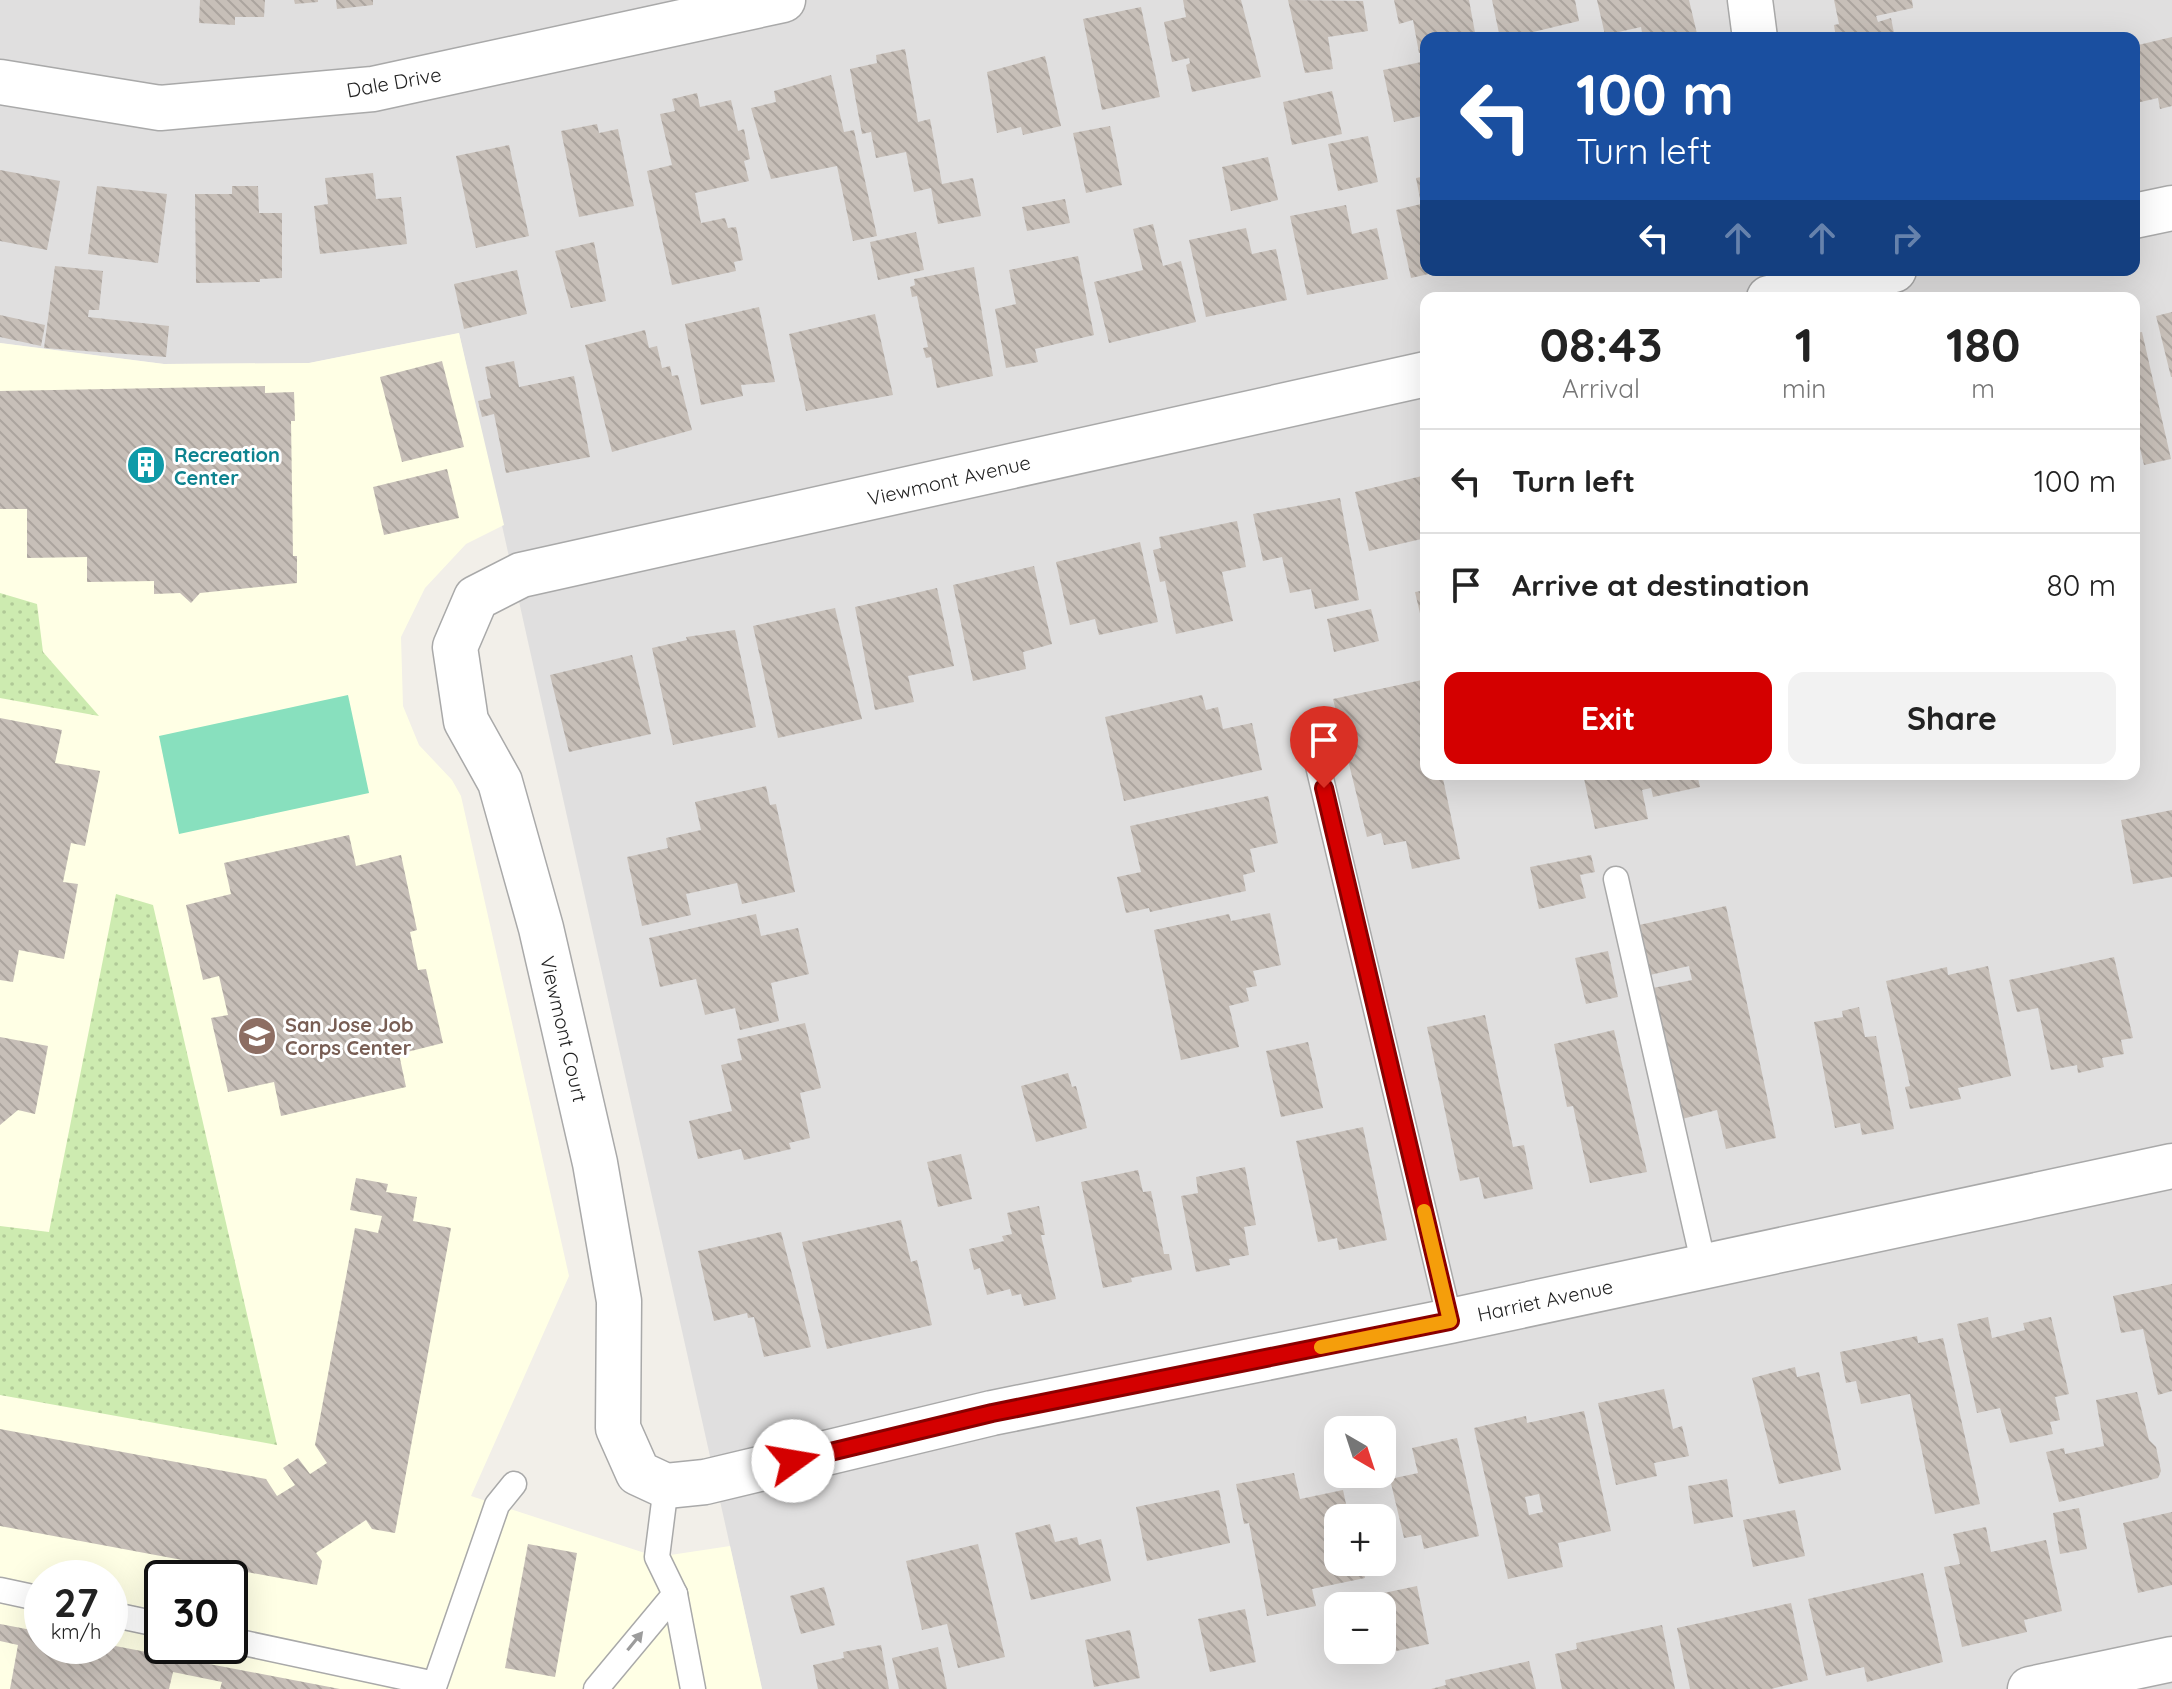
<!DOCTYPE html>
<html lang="en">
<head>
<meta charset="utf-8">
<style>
	body { margin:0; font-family:Quicksand,sans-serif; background:#f2f2f2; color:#222; height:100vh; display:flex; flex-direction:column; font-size:30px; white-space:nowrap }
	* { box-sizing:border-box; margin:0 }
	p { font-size:26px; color:#767676 }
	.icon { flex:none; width:44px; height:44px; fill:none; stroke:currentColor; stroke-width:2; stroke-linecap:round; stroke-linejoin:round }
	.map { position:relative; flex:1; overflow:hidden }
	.sheet { position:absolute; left:1420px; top:292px; width:720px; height:488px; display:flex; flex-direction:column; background:#fff; border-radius:16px; box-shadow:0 8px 32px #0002 }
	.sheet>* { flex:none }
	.banner { position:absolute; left:1420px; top:32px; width:720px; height:244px; border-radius:16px; box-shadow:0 8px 32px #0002; background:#1a4fa0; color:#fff; overflow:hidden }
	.needle { width:52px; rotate:141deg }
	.controls { position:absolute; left:1324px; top:1416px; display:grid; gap:16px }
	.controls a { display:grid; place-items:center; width:72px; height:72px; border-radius:16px; background:#fff; box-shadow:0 8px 32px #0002; font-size:40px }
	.speed { position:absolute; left:24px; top:1560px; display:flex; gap:16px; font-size:40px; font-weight:700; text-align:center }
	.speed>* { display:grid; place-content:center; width:104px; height:104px; border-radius:50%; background:#fff; box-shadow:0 8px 32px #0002; line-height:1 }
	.speed small { font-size:20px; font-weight:400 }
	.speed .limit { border:4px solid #111; border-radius:12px; background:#fff; color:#111 }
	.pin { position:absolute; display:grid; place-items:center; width:68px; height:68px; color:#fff; margin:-82px -34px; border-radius:50% 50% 50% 0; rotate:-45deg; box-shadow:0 0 8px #0007 }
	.pin .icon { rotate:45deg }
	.me { position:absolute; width:88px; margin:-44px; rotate:77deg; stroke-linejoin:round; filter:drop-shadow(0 0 6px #0008) }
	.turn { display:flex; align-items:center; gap:28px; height:168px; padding:0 24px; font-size:36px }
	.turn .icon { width:104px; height:104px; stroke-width:2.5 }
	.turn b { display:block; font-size:56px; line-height:68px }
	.lanes { display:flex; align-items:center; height:76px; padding:0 24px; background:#0003; justify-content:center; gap:40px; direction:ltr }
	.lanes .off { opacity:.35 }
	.eta { display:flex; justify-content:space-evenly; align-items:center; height:136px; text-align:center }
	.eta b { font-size:48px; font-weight:700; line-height:56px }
	.cta { display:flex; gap:16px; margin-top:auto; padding:16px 24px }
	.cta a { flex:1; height:92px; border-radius:16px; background:#d40000; color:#fff; font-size:32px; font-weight:700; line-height:92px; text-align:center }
	.cta a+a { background:#f2f2f2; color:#222 }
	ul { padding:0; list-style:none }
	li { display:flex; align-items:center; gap:24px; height:104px; padding:0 24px; border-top:2px solid #e0e0e0 }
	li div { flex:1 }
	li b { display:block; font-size:30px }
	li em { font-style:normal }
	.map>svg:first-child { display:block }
</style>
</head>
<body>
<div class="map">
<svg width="2172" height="1689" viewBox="0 0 2172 1689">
	<defs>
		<pattern id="grass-dots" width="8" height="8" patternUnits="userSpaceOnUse" patternTransform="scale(2)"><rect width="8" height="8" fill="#cdebb0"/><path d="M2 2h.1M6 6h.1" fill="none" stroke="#b0c997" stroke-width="1.8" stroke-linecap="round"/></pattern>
		<pattern id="building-back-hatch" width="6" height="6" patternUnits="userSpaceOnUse" patternTransform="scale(2)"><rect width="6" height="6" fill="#c7bfb8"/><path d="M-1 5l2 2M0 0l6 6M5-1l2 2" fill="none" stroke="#aba49e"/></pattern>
	</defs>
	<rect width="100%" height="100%" fill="#f2efe9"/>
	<path fill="#e0dfdf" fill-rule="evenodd" d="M0,0H2172V1689H762L459,333L309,363L164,364L0,343ZM1426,38H2134V270H1426ZM1426,298H2134V774H1426ZM1338,1430H1382V1474H1338ZM1338,1518H1382V1562H1338ZM1338,1606H1382V1650H1338Z"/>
	<path fill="#ffffe5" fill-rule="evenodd" d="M459,333L504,525L466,544L425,588L401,637L403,706L419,745L452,780L461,796L569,1276L471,1496L657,1557L730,1546L762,1689H0V343L164,364L309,363ZM42,1578H110V1646H42ZM162,1578H230V1646H162Z"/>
	<g fill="url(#grass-dots)">
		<polygon points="0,593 37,604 43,652 99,716 0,698"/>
		<polygon points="116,894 153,905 277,1445 0,1395 0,1226 49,1232"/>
	</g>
	<polygon fill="#88e0be" points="348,695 369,793 179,834 159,736"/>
	<g fill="url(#building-back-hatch)" fill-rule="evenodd">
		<polygon points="200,0 265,0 264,17 235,17 235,25 199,23"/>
		<polygon points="294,0 318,0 318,2 295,4"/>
		<polygon points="336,0 373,0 373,5 337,9"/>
		<polygon points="1183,0 1241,0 1261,77 1192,92 1186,65 1190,63 1189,58 1172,62 1164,22 1186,17"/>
		<polygon points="1288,0 1363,1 1368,31 1328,37 1333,69 1305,73"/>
		<polygon points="1394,0 1469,0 1476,38 1426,38 1426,52 1419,53 1413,20 1399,24"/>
		<polygon points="1492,0 1575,0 1579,21 1529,33 1530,38 1500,38"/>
		<polygon points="1597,0 1689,0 1698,38 1643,38 1641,27 1605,35"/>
		<polygon points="1834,0 1912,0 1913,8 1876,16 1878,22 1891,18 1895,38 1836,38 1834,25 1839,24"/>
		<polygon points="1141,7 1160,97 1102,110 1083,19"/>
		<polygon points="2088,33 2089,38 2069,38 2069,37"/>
		<polygon points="2172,37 2172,106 2160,109 2158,98 2136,103 2134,46"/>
		<polygon points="905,49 918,122 930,119 942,184 973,178 981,216 938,224 931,188 914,192 906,152 876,158 871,132 862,134 850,69 877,63 876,55"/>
		<polygon points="1045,56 1061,126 1023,135 1021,127 997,133 987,72"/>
		<polygon points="1426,61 1426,115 1394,122 1383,70"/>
		<polygon points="831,75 844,132 854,130 877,236 853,241 837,166 771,179 751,108 776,102 774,91"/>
		<polygon points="1332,91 1342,134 1292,145 1283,102"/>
		<polygon points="697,93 700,107 731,100 738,131 744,129 750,159 744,161 749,181 695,193 701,223 725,218 728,228 736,227 743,260 734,262 736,271 672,285 647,171 672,165 660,114 675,111 672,99"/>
		<polygon points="597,124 599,133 618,129 634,206 579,217 561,131"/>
		<polygon points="1110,126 1122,185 1086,193 1073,133"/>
		<polygon points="1368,136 1378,182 1338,191 1328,144"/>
		<polygon points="509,145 529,236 476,248 456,156"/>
		<polygon points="1268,157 1278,200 1231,211 1222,167"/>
		<polygon points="0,170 60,181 47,250 0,241"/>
		<polygon points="373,173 376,199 401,197 407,244 320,254 314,206 328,204 325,178"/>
		<polygon points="1426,176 1426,270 1442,271 1411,278 1396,210 1421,204 1416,178"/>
		<polygon points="97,186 167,194 158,263 88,254"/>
		<polygon points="232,186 258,186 259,213 282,213 282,278 260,279 260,282 196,283 195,194 232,194"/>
		<polygon points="1065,199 1070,223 1027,231 1022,207"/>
		<polygon points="1346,205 1352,234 1377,228 1388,279 1307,295 1290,216"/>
		<polygon points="1153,224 1163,266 1181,261 1196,322 1109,343 1094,282 1143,270 1133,229"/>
		<polygon points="1246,228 1252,254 1276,249 1287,300 1206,317 1189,240"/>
		<polygon points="916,232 924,270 878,280 870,242"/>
		<polygon points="594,242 606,301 571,308 555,251"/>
		<polygon points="1078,256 1094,335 1035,349 1038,362 1006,368 995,309 1016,304 1009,270"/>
		<polygon points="55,266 103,271 99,310 89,310 88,317 169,326 166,357 44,348"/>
		<polygon points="974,267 993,376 937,388 931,357 926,358 923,348 928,347 917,296 912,297 910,287 915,285 914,279"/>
		<polygon points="517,270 527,314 464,329 454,284"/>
		<polygon points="759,307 775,382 741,385 743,396 701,405 685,324"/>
		<polygon points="2172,312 2172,377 2171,377 2156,316"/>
		<polygon points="875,314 893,395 806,411 789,334"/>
		<polygon points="0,315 45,325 41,346 0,337"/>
		<polygon points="645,330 649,348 657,346 662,368 670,366 672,376 678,375 692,430 612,452 585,345"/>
		<polygon points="2142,332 2171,459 2144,465 2137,436 2134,436 2134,333"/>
		<polygon points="442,361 464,447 402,462 380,377"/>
		<polygon points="514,361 519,387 574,376 590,457 506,473 494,414 482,417 478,401 491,398 485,367"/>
		<polygon points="265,386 265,393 294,392 295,421 291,421 293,556 297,556 297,583 200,593 191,603 180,593 154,594 154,581 87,582 87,557 27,558 27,509 0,509 0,391"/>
		<polygon points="447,469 459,518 384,535 373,487"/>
		<polygon points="1422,476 1426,538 1369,551 1355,492"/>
		<polygon points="1340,498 1359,600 1315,609 1311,589 1290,593 1282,557 1263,561 1253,514"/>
		<polygon points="1237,521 1246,567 1222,572 1233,621 1176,634 1165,581 1160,582 1153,550 1161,548 1159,537"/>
		<polygon points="1140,542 1158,622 1099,635 1095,619 1070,625 1056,562"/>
		<polygon points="1034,566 1052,644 1023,652 1026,669 973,681 953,585"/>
		<polygon points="937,588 954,666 908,676 914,702 875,710 855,607"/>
		<polygon points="1426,590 1426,634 1425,635 1415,592"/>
		<polygon points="835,608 862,719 778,738 753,626"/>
		<polygon points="1371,609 1379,641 1334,652 1327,619"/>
		<polygon points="735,630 756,727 673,745 652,648 687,640 686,637"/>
		<polygon points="632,655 651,734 569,752 550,675"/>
		<polygon points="1422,680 1426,701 1426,774 1442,774 1460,859 1412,869 1406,841 1384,845 1381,833 1367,837 1333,699"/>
		<polygon points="1202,695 1206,710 1218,707 1223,729 1252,723 1262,770 1124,801 1105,717"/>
		<polygon points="0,718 62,730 55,763 100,771 85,846 71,843 63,882 78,884 64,959 19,950 13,982 0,980"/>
		<polygon points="1583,774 1697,774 1700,787 1653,797 1651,788 1642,790 1648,819 1595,829"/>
		<polygon points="766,786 770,805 776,804 795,892 742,904 737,883 686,894 691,915 642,926 627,857 668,848 666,838 701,830 695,802"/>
		<polygon points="1268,796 1278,843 1250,849 1255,872 1243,875 1246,891 1150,912 1149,908 1126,913 1117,877 1141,872 1130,826"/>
		<polygon points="2172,810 2172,877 2133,884 2121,820"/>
		<polygon points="349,835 356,866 401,855 417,930 410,932 418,970 426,969 443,1043 399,1054 406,1087 281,1116 274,1082 228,1092 211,1018 228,1015 219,976 203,980 186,905 231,894 224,863"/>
		<polygon points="1591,855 1595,872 1580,875 1586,898 1539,909 1530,867"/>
		<polygon points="1726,906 1776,1138 1726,1149 1717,1110 1682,1119 1653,988 1692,980 1689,966 1650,975 1639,925"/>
		<polygon points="1270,913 1281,965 1253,971 1257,986 1246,988 1249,1001 1229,1006 1239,1047 1181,1060 1154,930 1229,914 1231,921"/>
		<polygon points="756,914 761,936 798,928 809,974 771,983 779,1021 740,1030 735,1008 705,1015 696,979 660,987 649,938"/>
		<polygon points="1608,951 1618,997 1586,1004 1575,958"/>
		<polygon points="2114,957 2133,1038 2121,1040 2124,1054 2102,1058 2104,1067 2078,1073 2077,1065 2051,1070 2038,1008 2017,1012 2009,980"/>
		<polygon points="1988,966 2011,1076 1958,1088 1961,1099 1910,1109 1905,1087 1910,1086 1886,981 1947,967 1948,975"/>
		<polygon points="1859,1007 1865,1037 1876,1036 1894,1129 1862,1135 1860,1123 1835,1128 1814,1022 1843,1017 1842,1011"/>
		<polygon points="1485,1015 1513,1147 1524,1145 1533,1189 1484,1199 1479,1177 1460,1181 1427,1027"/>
		<polygon points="805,1023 821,1088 800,1093 810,1138 789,1143 791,1149 744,1160 741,1149 698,1159 689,1121 732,1111 721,1065 742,1060 737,1039"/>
		<polygon points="1614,1030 1647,1172 1590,1183 1573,1106 1567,1107 1554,1044"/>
		<polygon points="0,1037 48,1046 35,1114 18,1110 0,1125"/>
		<polygon points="1308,1042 1323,1108 1281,1117 1266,1051"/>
		<polygon points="1068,1073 1072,1087 1076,1086 1087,1128 1036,1142 1021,1086"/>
		<polygon points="1363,1127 1387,1240 1339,1250 1337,1238 1318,1242 1296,1141"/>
		<polygon points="961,1154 972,1199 938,1207 927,1162"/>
		<polygon points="1245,1167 1256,1225 1244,1227 1249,1255 1229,1259 1230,1265 1196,1272 1181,1196 1198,1193 1196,1177"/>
		<polygon points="1138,1170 1143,1192 1151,1191 1164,1254 1169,1254 1172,1270 1131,1278 1132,1282 1103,1288 1081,1182"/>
		<polygon points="356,1178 388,1184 386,1192 417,1197 413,1221 451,1228 395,1533 372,1529 366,1520 316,1553 322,1561 317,1585 0,1526 0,1429 266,1479 277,1496 295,1485 283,1468 298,1458 310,1474 327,1463 315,1445 355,1228 378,1233 382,1216 350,1210"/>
		<polygon points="1039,1206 1045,1235 1041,1235 1056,1299 1024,1306 1021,1294 1012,1296 1010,1289 987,1295 980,1268 974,1270 969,1249 1004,1241 1002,1236 1012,1234 1007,1213"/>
		<polygon points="901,1220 911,1262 917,1260 932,1325 827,1349 802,1242"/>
		<polygon points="781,1232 811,1347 764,1357 754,1317 748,1318 747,1313 714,1321 698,1251"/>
		<polygon points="2172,1284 2172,1391 2158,1395 2143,1329 2121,1333 2113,1296"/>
		<polygon points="1988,1317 1992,1338 2025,1330 2023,1323 2051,1317 2069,1394 2055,1397 2060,1420 2050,1422 2053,1434 2010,1443 2000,1408 1977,1413 1957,1324"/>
		<polygon points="1917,1336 1918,1343 1943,1338 1980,1504 1935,1514 1910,1394 1861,1404 1856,1381 1846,1383 1840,1352"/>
		<polygon points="1795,1367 1797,1377 1819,1372 1841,1470 1779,1484 1752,1378"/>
		<polygon points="1664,1389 1673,1429 1682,1426 1689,1456 1654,1463 1657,1476 1616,1485 1598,1403"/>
		<polygon points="2137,1392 2149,1440 2156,1447 2161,1471 2158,1478 2059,1502 2046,1452 2064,1448 2065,1454 2104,1446 2096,1400"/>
		<path d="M1584,1411L1611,1531L1558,1543L1563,1567L1508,1579L1474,1428L1526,1416L1527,1423ZM1539,1494L1543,1512L1529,1515L1525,1497Z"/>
		<polygon points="1457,1438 1479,1536 1424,1549 1421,1535 1404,1538 1390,1479 1418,1473 1412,1448"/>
		<polygon points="1294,1473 1300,1499 1343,1490 1349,1518 1338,1518 1338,1562 1362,1562 1365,1578 1312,1589 1316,1606 1267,1616 1249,1523 1244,1524 1236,1484"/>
		<polygon points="1727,1479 1733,1517 1694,1524 1688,1486"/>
		<polygon points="1219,1490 1230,1543 1147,1561 1136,1507"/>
		<polygon points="2079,1508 2087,1549 2060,1554 2053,1513"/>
		<polygon points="1795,1510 1805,1556 1753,1567 1743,1520"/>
		<polygon points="2172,1512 2172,1585 2138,1593 2123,1523"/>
		<polygon points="1050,1524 1055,1542 1077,1537 1079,1545 1101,1539 1111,1581 1031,1600 1015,1533"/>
		<polygon points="1986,1527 1991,1552 2046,1540 2062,1611 2024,1620 2027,1632 1962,1647 1944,1567 1960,1564 1953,1534"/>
		<polygon points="528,1544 577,1553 555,1677 505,1668"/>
		<polygon points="978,1544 1005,1657 958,1668 947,1624 922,1630 906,1561"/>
		<polygon points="1923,1573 1943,1662 1867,1682 1864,1667 1826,1676 1808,1599"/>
		<polygon points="1417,1586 1429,1644 1392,1652 1379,1594"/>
		<polygon points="824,1587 835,1625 801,1634 790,1596"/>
		<polygon points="1791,1603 1808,1680 1771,1689 1690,1689 1677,1628"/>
		<polygon points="1245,1609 1256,1662 1210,1672 1198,1619"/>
		<polygon points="0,1624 42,1632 42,1646 110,1645 340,1689 220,1689 222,1682 173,1672 169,1689 10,1689 18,1645 0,1641"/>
		<polygon points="1662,1625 1675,1689 1562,1689 1555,1654 1577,1649 1576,1643"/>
		<polygon points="1130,1630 1140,1678 1094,1687 1085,1640"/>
		<polygon points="881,1645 889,1689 818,1689 813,1665 844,1658 843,1652"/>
		<polygon points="938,1647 947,1689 899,1689 892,1658"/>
		<polygon points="1529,1661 1536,1689 1431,1689 1446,1685 1445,1680"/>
	</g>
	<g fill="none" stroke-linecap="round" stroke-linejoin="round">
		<g stroke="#a9a9a9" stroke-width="27">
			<g id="service">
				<polyline points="1309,728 1450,1321"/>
				<polyline points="1616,879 1704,1266"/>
				<polyline points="666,1486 657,1557 675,1594 693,1689"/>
				<polyline points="0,1590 42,1599"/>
				<polyline points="110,1614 162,1625"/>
				<polyline points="230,1640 435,1684 497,1505 514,1484"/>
				<polyline points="596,1689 675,1594"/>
			</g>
		</g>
		<g stroke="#a9a9a9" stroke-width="47">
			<g id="minor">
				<polyline points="1750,0 1755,38"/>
				<polyline points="0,82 160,108 373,89 783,0"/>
				<polyline points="2134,216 2172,208"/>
				<polyline points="1769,298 1894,270"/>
				<polyline points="1426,374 521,575 476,598 455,647 466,721 500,782 541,928 595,1163 619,1301 618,1428 638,1473 666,1486 705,1482 992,1413 1450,1321 2172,1166"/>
				<polyline points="2030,1689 2172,1659"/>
			</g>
		</g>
		<use href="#service" stroke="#fff" stroke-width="24"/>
		<use href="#minor" stroke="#fff" stroke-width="44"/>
	</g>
	<defs><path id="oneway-solid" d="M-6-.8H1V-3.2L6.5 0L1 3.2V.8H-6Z" transform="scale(2)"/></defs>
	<use fill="#9c9c9c" href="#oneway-solid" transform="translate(635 1641) rotate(-51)"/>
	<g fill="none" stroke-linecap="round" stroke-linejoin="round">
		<g stroke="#8a0000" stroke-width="20">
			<polyline id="route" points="793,1461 992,1413 1450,1321 1324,788"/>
		</g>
		<use href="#route" stroke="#d40000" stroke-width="14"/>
		<polyline stroke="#f59e0b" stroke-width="14" points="1321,1347 1450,1321 1424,1211"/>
	</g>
	<defs>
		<g id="building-disc" transform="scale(2)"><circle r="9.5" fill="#0f9aa8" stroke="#fff"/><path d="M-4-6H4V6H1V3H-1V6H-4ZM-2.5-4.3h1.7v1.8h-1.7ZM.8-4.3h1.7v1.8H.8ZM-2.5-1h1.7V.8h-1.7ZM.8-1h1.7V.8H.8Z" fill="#fff"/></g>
		<g id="school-disc" transform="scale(2)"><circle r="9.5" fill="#8d6e63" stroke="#fff"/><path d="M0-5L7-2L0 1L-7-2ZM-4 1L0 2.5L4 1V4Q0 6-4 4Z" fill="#fff"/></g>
	</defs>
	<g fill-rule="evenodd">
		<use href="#building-disc" x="146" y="465"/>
		<use href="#school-disc" x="257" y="1036"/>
	</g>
	<g text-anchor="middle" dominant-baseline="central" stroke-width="6" stroke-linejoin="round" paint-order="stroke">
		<g font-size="20" fill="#222" stroke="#fff">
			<text transform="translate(394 82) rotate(-10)">Dale Drive</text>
			<text transform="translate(949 480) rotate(-13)">Viewmont Avenue</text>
			<text transform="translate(564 1029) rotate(77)">Viewmont Court</text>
			<text transform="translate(1545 1300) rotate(-12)">Harriet Avenue</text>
		</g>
		<g font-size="20" font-weight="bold" fill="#0d838f" stroke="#fff" text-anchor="start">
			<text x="174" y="454">Recreation<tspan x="174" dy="23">Center</tspan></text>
		</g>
		<g font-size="20" font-weight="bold" fill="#785e54" stroke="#fff" text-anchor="start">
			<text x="285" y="1024">San Jose Job<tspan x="285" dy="23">Corps Center</tspan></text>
		</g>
	</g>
</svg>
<div class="controls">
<a><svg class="needle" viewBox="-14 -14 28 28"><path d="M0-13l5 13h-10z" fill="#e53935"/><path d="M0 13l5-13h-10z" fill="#767676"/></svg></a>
<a>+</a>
<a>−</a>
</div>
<div class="speed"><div>27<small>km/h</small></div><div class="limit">30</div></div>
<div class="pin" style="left:1324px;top:788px;background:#d93025"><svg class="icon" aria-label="arrive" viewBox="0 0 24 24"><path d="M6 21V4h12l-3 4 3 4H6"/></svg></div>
<svg class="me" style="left:793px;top:1461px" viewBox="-20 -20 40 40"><circle r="19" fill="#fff"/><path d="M0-13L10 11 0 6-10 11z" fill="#d40000"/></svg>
<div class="banner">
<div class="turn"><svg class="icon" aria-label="left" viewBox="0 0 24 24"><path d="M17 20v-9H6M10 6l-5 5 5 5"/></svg><div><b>100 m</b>Turn left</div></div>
<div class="lanes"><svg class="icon" aria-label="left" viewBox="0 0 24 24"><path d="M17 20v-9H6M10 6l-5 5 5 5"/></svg><svg class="icon off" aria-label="ahead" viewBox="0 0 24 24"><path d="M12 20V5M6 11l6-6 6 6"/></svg><svg class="icon off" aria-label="ahead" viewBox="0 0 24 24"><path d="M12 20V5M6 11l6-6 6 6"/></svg><svg class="icon off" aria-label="right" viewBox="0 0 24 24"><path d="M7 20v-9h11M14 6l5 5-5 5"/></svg></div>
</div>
<section class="sheet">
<div class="eta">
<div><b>08:43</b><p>Arrival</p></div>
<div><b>1</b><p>min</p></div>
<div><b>180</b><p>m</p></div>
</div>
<ul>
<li><svg class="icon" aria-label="left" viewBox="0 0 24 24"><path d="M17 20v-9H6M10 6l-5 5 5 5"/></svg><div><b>Turn left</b></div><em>100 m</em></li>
<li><svg class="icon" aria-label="arrive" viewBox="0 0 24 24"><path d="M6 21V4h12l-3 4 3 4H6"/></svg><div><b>Arrive at destination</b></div><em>80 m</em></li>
</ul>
<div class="cta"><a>Exit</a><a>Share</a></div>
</section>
</div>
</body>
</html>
